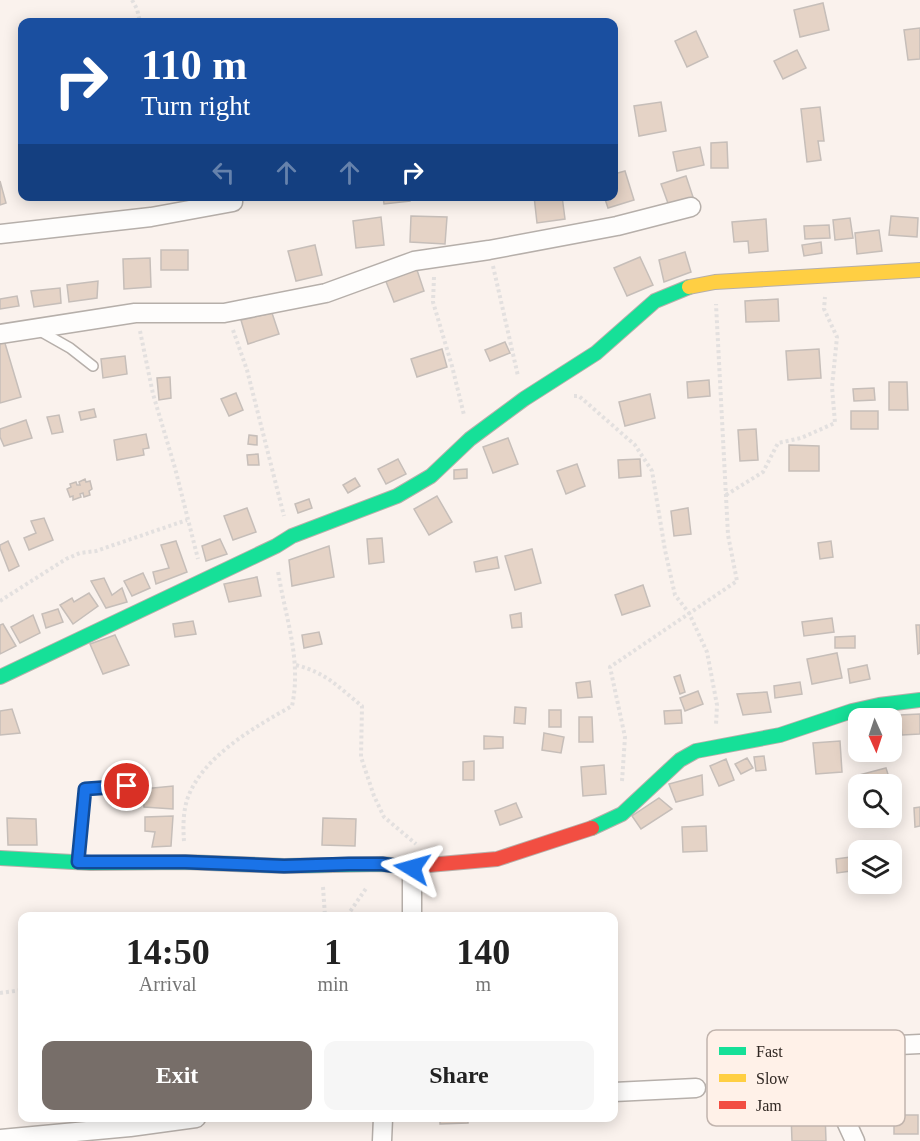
<!DOCTYPE html>
<html lang="en">
<head>
<meta charset="utf-8">
<style>
	body { margin:0; font-family:Georgia,serif; background:#f6f6f6; color:#222; height:100vh; display:flex; flex-direction:column; font-size:22px; white-space:nowrap }
	* { box-sizing:border-box; margin:0 }
	p { font-size:20px; color:#767676 }
	.icon { flex:none; width:33px; height:33px; fill:none; stroke:currentColor; stroke-width:2; stroke-linecap:round; stroke-linejoin:round }
	.map { position:relative; flex:1; overflow:hidden }
	.drawer { position:absolute; left:18px; top:912px; width:600px; height:210px; display:flex; flex-direction:column; background:#fff; border-radius:12px; box-shadow:0 3px 15px #0003 }
	.drawer>* { flex:none }
	.hud { position:absolute; left:18px; top:18px; width:600px; height:183px; border-radius:12px; box-shadow:0 3px 15px #0003; background:#1a4fa0; color:#fff; overflow:hidden }
	.needle { width:39px; rotate:177deg }
	.fabs { position:absolute; left:848px; top:708px; display:grid; gap:12px }
	.fabs a { display:grid; place-items:center; width:54px; height:54px; border-radius:12px; background:#fff; box-shadow:0 3px 15px #0003; font-size:30px }
	.pin { position:absolute; display:grid; place-items:center; width:51px; height:51px; color:#fff; margin:-26px; border:3px solid #fff; border-radius:50%; box-shadow:0 2px 6px #0007 }
	.me { position:absolute; width:66px; margin:-33px; rotate:278deg; stroke-linejoin:round; filter:drop-shadow(0 0 4px #0008) }
	.turn { display:flex; align-items:center; gap:21px; height:126px; padding:0 24px; font-size:27px }
	.turn .icon { width:78px; height:78px; stroke-width:2.5 }
	.turn b { display:block; font-size:42px; line-height:51px }
	.lanes { display:flex; align-items:center; height:57px; padding:0 24px; background:#0003; justify-content:center; gap:30px; direction:ltr }
	.lanes .off { opacity:.35 }
	.eta { display:flex; justify-content:space-evenly; align-items:center; height:102px; text-align:center }
	.eta b { font-size:36px; font-weight:600; line-height:42px }
	.cta { display:flex; gap:12px; margin-top:auto; padding:12px 24px }
	.cta a { flex:1; height:69px; border-radius:12px; background:#776e69; color:#fff; font-size:24px; font-weight:600; line-height:69px; text-align:center }
	.cta a+a { background:#f6f6f6; color:#222 }
	.map>svg:first-child { display:block }
</style>
</head>
<body>
<div class="map">
<svg width="920" height="1141" viewBox="0 0 920 1141">
	<rect width="100%" height="100%" fill="#faf2ed"/>
	<g fill="#e5d3c6" stroke="#c6beb9" stroke-width="1.5">
		<polygon points="823,3 829,30 800,37 794,10"/>
		<polygon points="920,28 920,59 908,60 904,30"/>
		<polygon points="696,31 708,57 687,67 675,41"/>
		<polygon points="797,50 806,68 783,79 774,61"/>
		<polygon points="661,102 666,131 639,136 634,106"/>
		<polygon points="820,107 824,141 818,141 821,160 807,162 801,109"/>
		<polygon points="727,142 728,168 711,168 711,143"/>
		<polygon points="700,147 704,165 677,171 673,152"/>
		<polygon points="625,171 634,200 608,208 604,196 614,196 614,174"/>
		<polygon points="686,176 693,197 669,206 661,184"/>
		<polygon points="0,181 6,203 0,205"/>
		<polygon points="383,196 410,196 410,201 384,204"/>
		<polygon points="534,196 562,196 565,219 537,223"/>
		<polygon points="411,216 447,217 445,244 410,242"/>
		<polygon points="891,216 918,218 917,237 889,235"/>
		<polygon points="381,217 384,245 356,248 353,221"/>
		<polygon points="850,218 853,238 835,240 833,220"/>
		<polygon points="766,219 768,251 749,253 748,241 734,242 732,222"/>
		<polygon points="829,225 830,238 805,239 804,226"/>
		<polygon points="879,230 882,251 857,254 855,233"/>
		<polygon points="821,242 822,253 804,256 802,245"/>
		<polygon points="315,245 322,275 296,281 288,251"/>
		<rect x="161" y="250" width="27" height="20"/>
		<polygon points="685,252 691,272 664,282 659,260"/>
		<polygon points="640,257 653,285 627,296 614,268"/>
		<polygon points="150,258 151,287 124,289 123,259"/>
		<polygon points="416,267 424,291 394,302 385,279"/>
		<polygon points="98,281 97,298 69,302 67,285"/>
		<polygon points="60,288 61,303 34,307 31,291"/>
		<polygon points="17,296 19,306 0,309 0,299"/>
		<polygon points="778,299 779,321 746,322 745,301"/>
		<polygon points="272,313 279,334 248,344 241,320"/>
		<polygon points="4,340 21,397 0,403 0,341"/>
		<polygon points="505,342 510,353 490,361 485,350"/>
		<polygon points="442,349 447,367 417,377 411,359"/>
		<polygon points="819,349 821,378 788,380 786,351"/>
		<polygon points="125,356 127,374 103,378 101,359"/>
		<polygon points="170,377 171,398 159,400 157,378"/>
		<polygon points="709,380 710,396 688,398 687,382"/>
		<polygon points="889,382 907,382 908,410 889,410"/>
		<polygon points="874,388 875,400 854,401 853,389"/>
		<polygon points="236,393 243,410 229,416 221,399"/>
		<polygon points="650,394 655,418 625,426 619,402"/>
		<polygon points="94,409 96,417 81,420 79,412"/>
		<rect x="851" y="411" width="27" height="18"/>
		<polygon points="59,415 63,432 52,434 47,417"/>
		<polygon points="26,420 32,438 4,446 0,437 0,429"/>
		<polygon points="756,429 758,460 740,461 738,430"/>
		<polygon points="146,434 149,448 143,449 144,455 117,460 114,440"/>
		<polygon points="249,435 257,436 257,445 248,444"/>
		<polygon points="508,438 518,464 493,473 483,447"/>
		<polygon points="789,445 819,446 819,471 789,471"/>
		<polygon points="258,454 259,465 248,465 247,455"/>
		<polygon points="398,459 406,474 386,484 378,469"/>
		<polygon points="640,459 641,476 619,478 618,460"/>
		<polygon points="577,464 585,486 566,494 557,471"/>
		<polygon points="467,469 467,478 454,479 454,470"/>
		<polygon points="355,478 360,486 348,493 343,485"/>
		<polygon points="85,479 86,482 90,481 92,489 89,491 90,495 84,497 83,493 80,494 81,497 73,500 73,496 70,497 67,489 71,487 70,484 76,482 77,485 80,485 79,482"/>
		<polygon points="437,496 452,522 429,535 414,509"/>
		<polygon points="309,499 312,508 298,513 295,504"/>
		<polygon points="247,508 256,532 233,540 224,516"/>
		<polygon points="688,508 691,534 674,536 671,511"/>
		<polygon points="44,518 53,540 29,550 24,538 36,533 31,521"/>
		<polygon points="382,538 384,562 369,564 367,539"/>
		<polygon points="220,539 227,554 206,561 202,546"/>
		<polygon points="8,541 19,566 9,571 0,548 0,545"/>
		<polygon points="176,541 187,572 156,584 153,572 169,568 161,545"/>
		<polygon points="831,541 833,557 820,559 818,543"/>
		<polygon points="329,546 334,577 292,586 289,560"/>
		<polygon points="532,549 541,583 515,590 505,556"/>
		<polygon points="497,557 499,568 476,572 474,562"/>
		<polygon points="143,573 150,588 132,596 124,581"/>
		<polygon points="257,577 261,596 229,602 224,584"/>
		<polygon points="104,578 112,595 122,588 127,602 106,608 91,581"/>
		<polygon points="643,585 650,606 622,615 615,595"/>
		<polygon points="89,593 98,606 73,624 60,605 72,598 74,602"/>
		<polygon points="58,609 63,622 46,628 42,614"/>
		<polygon points="521,613 522,627 512,628 510,615"/>
		<polygon points="33,615 40,633 20,643 11,627"/>
		<polygon points="832,618 834,632 804,636 802,622"/>
		<polygon points="193,621 196,634 175,637 173,624"/>
		<polygon points="3,624 16,646 0,654 0,625"/>
		<polygon points="916,625 920,625 920,653 918,654"/>
		<polygon points="319,632 322,644 304,648 302,635"/>
		<polygon points="115,635 129,665 103,674 90,644"/>
		<polygon points="855,636 855,648 835,648 835,637"/>
		<polygon points="837,653 842,678 812,684 807,659"/>
		<polygon points="867,665 870,679 850,683 848,669"/>
		<polygon points="680,675 685,692 680,694 674,677"/>
		<polygon points="590,681 592,697 578,698 576,683"/>
		<polygon points="800,682 802,694 775,698 774,686"/>
		<polygon points="698,691 703,704 685,711 680,698"/>
		<polygon points="767,692 771,712 743,715 737,694"/>
		<polygon points="515,707 526,708 525,724 514,723"/>
		<polygon points="12,709 20,733 0,735 0,711"/>
		<rect x="549" y="710" width="12" height="17"/>
		<polygon points="681,710 682,723 665,724 664,711"/>
		<polygon points="920,714 920,734 902,735 900,715"/>
		<polygon points="579,717 592,717 593,742 579,742"/>
		<polygon points="858,722 858,752 883,752 883,755 858,757 855,723"/>
		<polygon points="544,733 564,737 561,753 542,750"/>
		<polygon points="484,736 503,737 503,748 484,749"/>
		<polygon points="840,741 842,772 816,774 813,743"/>
		<polygon points="764,756 766,770 756,771 754,757"/>
		<polygon points="747,758 753,768 741,774 735,764"/>
		<polygon points="726,759 734,780 719,786 710,766"/>
		<polygon points="474,761 474,780 463,780 463,762"/>
		<polygon points="604,765 606,794 583,796 581,767"/>
		<polygon points="886,768 891,784 861,784 859,775"/>
		<polygon points="702,775 703,795 676,802 669,784"/>
		<polygon points="173,786 173,809 144,807 143,789"/>
		<polygon points="659,798 672,809 641,829 632,816"/>
		<polygon points="516,803 522,817 500,825 495,811"/>
		<polygon points="920,807 920,826 915,827 914,808"/>
		<polygon points="173,816 171,846 152,847 155,832 145,831 145,817"/>
		<polygon points="7,818 36,819 37,845 8,845"/>
		<polygon points="323,818 356,819 355,846 322,845"/>
		<polygon points="706,826 707,851 683,852 682,827"/>
		<polygon points="858,856 858,870 837,873 836,859"/>
		<polygon points="825,1112 826,1141 792,1141 791,1113"/>
		<rect x="894" y="1115" width="24" height="19"/>
		<polygon points="440,1118 468,1118 468,1123 440,1124"/>
	</g>
	<g fill="none" stroke-linecap="round" stroke-linejoin="round">
		<g stroke="#b6afaa" stroke-width="12">
			<g id="lane">
				<polyline points="40,331 70,348 93,366"/>
				<polyline points="78,860 85,789 114,786 139,787"/>
			</g>
		</g>
		<g stroke="#b6afaa" stroke-width="21">
			<g id="street">
				<polyline points="0,234 151,217 233,202"/>
				<polyline points="0,334 135,313 224,313 326,293 414,261 489,250 617,226 691,207"/>
				<polyline points="412,868 412,916"/>
				<polyline points="614,1092 696,1088"/>
				<polyline points="0,1139 130,1127 196,1118"/>
				<polyline points="382,1141 383,1118"/>
				<polyline points="855,1141 838,1104 839,1055 878,1046 920,1044"/>
			</g>
		</g>
		<g stroke="#b6afaa" stroke-width="16">
			<g id="fast">
				<polyline points="0,677 276,546 292,536 397,496 431,476 470,439 524,399 596,353 655,301 689,287"/>
				<polyline points="592,828 622,814 680,760 696,751 780,735 852,711 879,705 920,700"/>
				<polyline points="0,858 91,863 185,862 284,866 382,864 406,867"/>
			</g>
		</g>
		<g stroke="#b6afaa" stroke-width="16">
			<polyline id="slow" points="689,287 715,282 920,270"/>
		</g>
		<g stroke="#b6afaa" stroke-width="16">
			<polyline id="jam" points="406,867 497,859 592,828"/>
		</g>
		<g stroke="#e3e0df" stroke-width="4" stroke-dasharray="3 3" stroke-linecap="butt">
			<polyline points="132,0 137,9 140,22"/>
			<polyline points="493,266 518,376"/>
			<polyline points="434,277 433,302 452,366 464,415"/>
			<polyline points="233,330 247,370 284,516"/>
			<polyline points="140,331 153,394 175,468 198,559"/>
			<polyline points="574,396 579,396 635,445 652,471 665,550 675,595 689,613 707,652 717,705 716,725"/>
			<polyline points="726,495 763,472 778,443 801,438 835,423 832,387 837,337 824,309 825,297"/>
			<polyline points="0,601 66,559 80,553 96,551 187,520"/>
			<path d="M296,665C327,673 338,687 362,706L361,757L374,796L384,817L416,844"/>
			<polyline points="622,781 625,737 610,667 737,581 728,535 716,304"/>
			<path d="M184,841C183,828 183,813 187,800C201,757 255,727 292,706C302,659 285,617 278,571"/>
			<polyline points="323,887 325,916"/>
			<polyline points="347,916 367,887"/>
			<polyline points="0,993 22,990"/>
		</g>
		<use href="#lane" stroke="#fefdfc" stroke-width="9"/>
		<use href="#street" stroke="#fefdfc" stroke-width="18"/>
		<use href="#fast" stroke="#16e098" stroke-width="14"/>
		<use href="#slow" stroke="#ffcf43" stroke-width="14"/>
		<use href="#jam" stroke="#f24e42" stroke-width="14"/>
	</g>
	<g fill="none" stroke-linecap="round" stroke-linejoin="round">
		<g stroke="#114b97" stroke-width="15">
			<polyline id="route" points="127,786 85,789 78,862 185,862 284,866 349,864 382,864 412,868"/>
		</g>
		<use href="#route" stroke="#1a73e8" stroke-width="10"/>
	</g>
	<rect x="707" y="1030" width="198" height="96" rx="9" fill="#fff1e8" stroke="#c1b4ad" stroke-width="1.5"/>
	<rect x="719" y="1047" width="27" height="8" fill="#16e098"/>
	<rect x="719" y="1074" width="27" height="8" fill="#ffcf43"/>
	<rect x="719" y="1101" width="27" height="8" fill="#f24e42"/>
	<g font-size="16" fill="#302722">
		<text x="756" y="1057">Fast</text>
		<text x="756" y="1084">Slow</text>
		<text x="756" y="1111">Jam</text>
	</g>
</svg>
<div class="fabs">
<a><svg class="needle" viewBox="-14 -14 28 28"><path d="M0-13l5 13h-10z" fill="#e53935"/><path d="M0 13l5-13h-10z" fill="#767676"/></svg></a>
<a><svg class="icon" aria-label="search" viewBox="0 0 24 24"><circle cx="10" cy="10" r="6"/><path d="M15 15l6 6"/></svg></a>
<a><svg class="icon" aria-label="layers" viewBox="0 0 24 24"><path d="M12 4l9 5-9 5-9-5zM3 14l9 5 9-5"/></svg></a>
</div>
<div class="pin" style="left:127px;top:786px;background:#d93025"><svg class="icon" aria-label="arrive" viewBox="0 0 24 24"><path d="M6 21V4h12l-3 4 3 4H6"/></svg></div>
<svg class="me" style="left:412px;top:868px" viewBox="-20 -20 40 40"><path d="M0-17L14 15 0 8-14 15z" fill="#1a73e8" stroke="#fff" stroke-width="4"/></svg>
<div class="hud">
<div class="turn"><svg class="icon" aria-label="right" viewBox="0 0 24 24"><path d="M7 20v-9h11M14 6l5 5-5 5"/></svg><div><b>110 m</b>Turn right</div></div>
<div class="lanes"><svg class="icon off" aria-label="left" viewBox="0 0 24 24"><path d="M17 20v-9H6M10 6l-5 5 5 5"/></svg><svg class="icon off" aria-label="ahead" viewBox="0 0 24 24"><path d="M12 20V5M6 11l6-6 6 6"/></svg><svg class="icon off" aria-label="ahead" viewBox="0 0 24 24"><path d="M12 20V5M6 11l6-6 6 6"/></svg><svg class="icon" aria-label="right" viewBox="0 0 24 24"><path d="M7 20v-9h11M14 6l5 5-5 5"/></svg></div>
</div>
<section class="drawer">
<div class="eta">
<div><b>14:50</b><p>Arrival</p></div>
<div><b>1</b><p>min</p></div>
<div><b>140</b><p>m</p></div>
</div>
<div class="cta"><a>Exit</a><a>Share</a></div>
</section>
</div>
</body>
</html>
